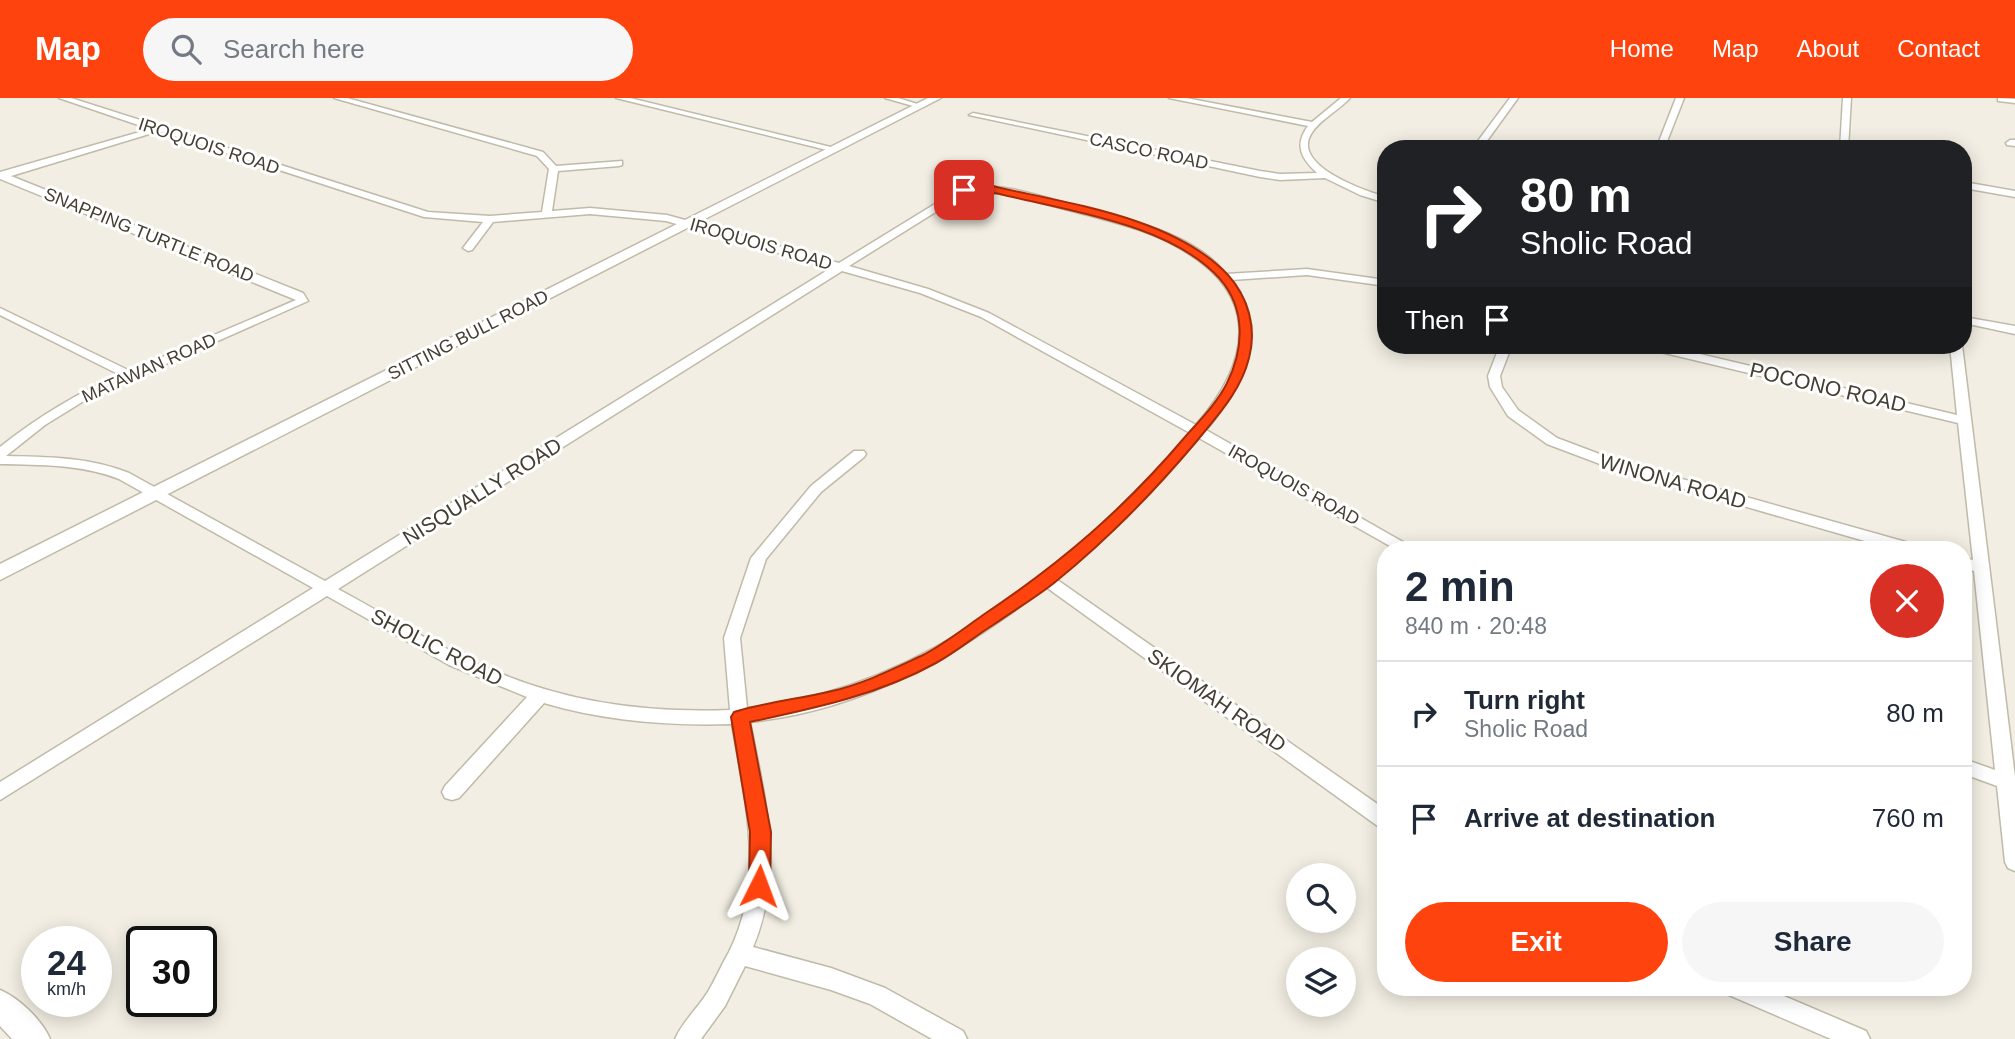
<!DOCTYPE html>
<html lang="en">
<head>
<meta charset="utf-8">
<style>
	body { margin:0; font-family:Helvetica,sans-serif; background:#f6f6f7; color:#1f2937; height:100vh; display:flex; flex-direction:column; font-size:26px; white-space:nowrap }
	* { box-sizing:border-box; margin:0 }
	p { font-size:23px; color:#747a83 }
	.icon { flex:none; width:38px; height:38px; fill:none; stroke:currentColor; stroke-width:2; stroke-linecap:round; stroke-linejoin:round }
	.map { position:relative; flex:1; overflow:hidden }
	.drawer { position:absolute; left:1377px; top:443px; width:595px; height:455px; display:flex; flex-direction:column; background:#fff; border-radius:28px; box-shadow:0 4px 18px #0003 }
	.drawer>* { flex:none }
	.banner { position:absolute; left:1377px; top:42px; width:595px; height:214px; border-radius:28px; box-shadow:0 4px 18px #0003; background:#202124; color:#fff; overflow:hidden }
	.fabs { position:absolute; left:1286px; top:765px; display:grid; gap:14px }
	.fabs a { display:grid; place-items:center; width:70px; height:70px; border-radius:50%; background:#fff; box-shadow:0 4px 18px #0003; font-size:35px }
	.speed { position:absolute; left:21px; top:828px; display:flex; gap:14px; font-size:35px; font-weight:700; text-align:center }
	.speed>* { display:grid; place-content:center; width:91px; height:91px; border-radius:50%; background:#fff; box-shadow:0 4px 18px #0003; line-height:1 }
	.speed small { font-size:18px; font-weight:400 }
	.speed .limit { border:4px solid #111; border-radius:10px; background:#fff; color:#111 }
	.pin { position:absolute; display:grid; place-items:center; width:60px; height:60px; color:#fff; margin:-30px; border-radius:14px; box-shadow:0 4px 10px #0006 }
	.me { position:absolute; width:77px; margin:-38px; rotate:3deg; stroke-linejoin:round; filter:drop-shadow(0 0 5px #0008) }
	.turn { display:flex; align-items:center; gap:24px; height:147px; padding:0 28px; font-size:32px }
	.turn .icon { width:91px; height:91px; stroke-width:2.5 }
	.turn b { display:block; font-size:49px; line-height:60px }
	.then { display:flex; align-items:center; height:66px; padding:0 28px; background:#0003; gap:14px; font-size:26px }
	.round { display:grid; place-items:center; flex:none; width:74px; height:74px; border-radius:37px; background:#f6f6f7 }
	.summary { display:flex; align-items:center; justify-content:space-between; height:119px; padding:0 28px }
	h1 { font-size:42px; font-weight:700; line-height:52px }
	.button { display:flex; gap:14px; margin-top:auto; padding:14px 28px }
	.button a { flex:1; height:80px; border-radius:42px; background:#fe430e; color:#fff; font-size:28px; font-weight:700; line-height:80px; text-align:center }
	.button a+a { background:#f6f6f7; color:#1f2937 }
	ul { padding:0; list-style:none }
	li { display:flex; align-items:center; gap:21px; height:105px; padding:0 28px; border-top:2px solid #e0e1e3 }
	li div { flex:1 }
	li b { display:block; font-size:26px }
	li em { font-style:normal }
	header { display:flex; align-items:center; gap:42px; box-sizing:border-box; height:98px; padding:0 35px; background:#fe430e; color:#fff }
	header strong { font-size:33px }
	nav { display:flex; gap:38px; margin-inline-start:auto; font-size:24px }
	.search { width:490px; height:63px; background:#f6f6f7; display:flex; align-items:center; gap:18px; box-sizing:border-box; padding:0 24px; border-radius:38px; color:#747a83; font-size:26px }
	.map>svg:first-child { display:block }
</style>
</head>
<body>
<header>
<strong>Map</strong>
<div class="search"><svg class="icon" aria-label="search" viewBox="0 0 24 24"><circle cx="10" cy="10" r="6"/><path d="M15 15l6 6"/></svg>Search here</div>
<nav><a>Home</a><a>Map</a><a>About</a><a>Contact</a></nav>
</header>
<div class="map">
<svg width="2015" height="941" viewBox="0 0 2015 941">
	<rect width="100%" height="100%" fill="#f2eee3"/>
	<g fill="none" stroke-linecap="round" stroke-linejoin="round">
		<g stroke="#c0baa8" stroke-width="3">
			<g id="minor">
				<path d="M59,0H71L428,114L490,118L542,114L549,71L537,58L334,0H347L543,54L556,68L622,63V67L619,68L558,73L552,113L590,110L667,117L839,165L961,90C999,83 1040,98 1076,108C1126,122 1192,133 1226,176L1307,171L1386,182V188L1307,177L1231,182C1273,234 1243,288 1206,332L1417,452H1397L1199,340L1127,419L1056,481L1386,712V731L1379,729L1046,489C957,558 864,612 750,624C765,701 785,773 753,849L831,870L885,890L963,933L967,941H932L870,906L831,892L745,868L725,908L701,941H675C683,923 699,909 709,892C716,880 722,866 729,854C766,780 745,703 732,626C668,628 605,623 544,605L459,700L452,702L445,700L442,694L445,688L527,599L449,567L327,498L0,702V684L313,490L119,381C81,366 41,367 0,366V349C38,319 75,296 120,277L0,217V210L130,273L296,202L0,81V74L150,31ZM159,33L424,119L483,124L463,150L468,153L472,152L493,124L590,116L666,123L831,170L325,483L129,375C89,359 49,359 6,358L45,327L87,301L308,203L303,195L11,78ZM978,93C1016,96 1051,108 1088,117C1117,125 1147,132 1174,147C1261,193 1254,260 1196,327L989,215L928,191L849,168L966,95ZM842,173L920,195L981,219L1190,335C1076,464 926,592 747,610L740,540L766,461L821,394L864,359L866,356L864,353H854L811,388L751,460L724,540L730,612C653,615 576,606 504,577C446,554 393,521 338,491Z"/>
				<polygon points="616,0 630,0 839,51 835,54"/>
				<polygon points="885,0 898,0 924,8 920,10"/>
				<path d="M1169,0H1186L1312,24L1341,0H1350C1338,13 1319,22 1311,36C1292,68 1365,93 1386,99V105L1360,97L1325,80L1280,82L1260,79L969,17L973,15L1260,73L1280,76L1317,75C1301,60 1294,47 1308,28Z"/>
				<polygon points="1510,0 1518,0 1481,51 1472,51"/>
				<polygon points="1676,0 1684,0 1664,51 1656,51"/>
				<polygon points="1843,0 1851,0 1848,51 1840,51"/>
				<polygon points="1998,0 2015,1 2015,5 1998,3"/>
				<polygon points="2010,42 2015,42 2015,48 2007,47 2006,45"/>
				<polygon points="1964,84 2015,93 2015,99 1964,90"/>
				<polygon points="1964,146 1969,147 1969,151 1964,152"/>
				<polygon points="1964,219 2015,228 2015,236 1964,225"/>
				<polygon points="1500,247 1512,247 1500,278 1502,289 1518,312 1557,340 1618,363 1920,448 1922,452 1896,452 1608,369 1547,346 1508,318 1490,289 1488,278"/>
				<polygon points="1642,247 1662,247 1957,317 1950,247 1962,247 2015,679 2015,773 2008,770 2005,764 1997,688 1964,676 1964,661 1995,672 1974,473 1964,470 1964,460 1973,462 1958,325 1648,251"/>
				<polygon points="1726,889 1763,889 1866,933 1870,941 1831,941 1729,897"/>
			</g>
		</g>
		<g stroke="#c0baa8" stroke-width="3">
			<g id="tertiary">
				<polygon points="928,0 941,0 0,482 0,466"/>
				<path d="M0,892C19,900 42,922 50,941H12L0,928Z"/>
			</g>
		</g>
		<use href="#minor" fill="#fff" fill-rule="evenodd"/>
		<use href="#tertiary" fill="#fff" fill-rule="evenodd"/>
	</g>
	<path fill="#fe430e" stroke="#a52c09" stroke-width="2" d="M988,87C1063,105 1173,118 1228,177C1248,199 1257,230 1249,260C1241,293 1217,318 1196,344C1153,395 1106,443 1054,485C1035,500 1013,513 993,527C974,539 956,554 936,565C878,597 815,610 750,624L771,734L770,788L767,795L759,798L752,795L749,788L750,734L731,619L734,614C766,604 800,601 832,593C863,586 893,571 921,558C943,547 963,531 983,517C1061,465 1124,411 1185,339C1200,322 1217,305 1227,285C1244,251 1246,211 1220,181C1171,126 1068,113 1000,96C988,93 969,98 959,92L964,89Z"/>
	<g text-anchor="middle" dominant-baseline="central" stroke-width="6" stroke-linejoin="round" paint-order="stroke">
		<g font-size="18" fill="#443e33" stroke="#fff">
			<text transform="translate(209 48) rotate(18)">IROQUOIS ROAD</text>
			<text transform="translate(1149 53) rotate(12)">CASCO ROAD</text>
			<text transform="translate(149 137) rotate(22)">SNAPPING TURTLE ROAD</text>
			<text transform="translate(761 146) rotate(16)">IROQUOIS ROAD</text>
			<text transform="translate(468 237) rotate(-27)">SITTING BULL ROAD</text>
			<text transform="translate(149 270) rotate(-24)">MATAWAN ROAD</text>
			<text transform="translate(1294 387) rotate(29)">IROQUOIS ROAD</text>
		</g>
		<g font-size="21" fill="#443e33" stroke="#fff">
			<text transform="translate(1828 289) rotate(13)">POCONO ROAD</text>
			<text transform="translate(1673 383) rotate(16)">WINONA ROAD</text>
			<text transform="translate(482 393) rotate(-32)">NISQUALLY ROAD</text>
			<text transform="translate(437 549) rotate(27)">SHOLIC ROAD</text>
			<text transform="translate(1217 602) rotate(35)">SKIOMAH ROAD</text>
		</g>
	</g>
</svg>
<div class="fabs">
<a><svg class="icon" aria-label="search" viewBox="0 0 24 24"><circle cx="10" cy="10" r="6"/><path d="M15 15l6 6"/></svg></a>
<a><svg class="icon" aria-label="layers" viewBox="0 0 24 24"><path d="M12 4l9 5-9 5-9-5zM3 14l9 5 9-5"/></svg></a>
</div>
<div class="speed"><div>24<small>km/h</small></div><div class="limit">30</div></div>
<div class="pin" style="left:964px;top:92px;background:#d93025"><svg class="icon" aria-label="arrive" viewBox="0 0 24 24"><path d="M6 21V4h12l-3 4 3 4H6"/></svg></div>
<svg class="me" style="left:759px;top:788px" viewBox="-20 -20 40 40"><path d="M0-17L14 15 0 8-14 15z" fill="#fe430e" stroke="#fff" stroke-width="4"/></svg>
<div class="banner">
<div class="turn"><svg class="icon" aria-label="right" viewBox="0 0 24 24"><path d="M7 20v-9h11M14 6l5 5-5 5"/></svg><div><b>80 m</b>Sholic Road</div></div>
<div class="then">Then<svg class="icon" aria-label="arrive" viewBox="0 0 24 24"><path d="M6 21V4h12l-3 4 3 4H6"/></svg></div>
</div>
<section class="drawer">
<div class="summary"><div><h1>2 min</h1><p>840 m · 20:48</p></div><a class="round" style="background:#d93025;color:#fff"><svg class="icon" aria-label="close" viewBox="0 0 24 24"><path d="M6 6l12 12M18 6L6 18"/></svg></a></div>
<ul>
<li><svg class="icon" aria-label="right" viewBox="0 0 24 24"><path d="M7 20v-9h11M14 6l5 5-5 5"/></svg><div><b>Turn right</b><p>Sholic Road</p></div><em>80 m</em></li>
<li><svg class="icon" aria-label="arrive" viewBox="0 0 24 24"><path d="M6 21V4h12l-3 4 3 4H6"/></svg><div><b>Arrive at destination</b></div><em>760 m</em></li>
</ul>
<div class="button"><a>Exit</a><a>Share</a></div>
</section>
</div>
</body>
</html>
